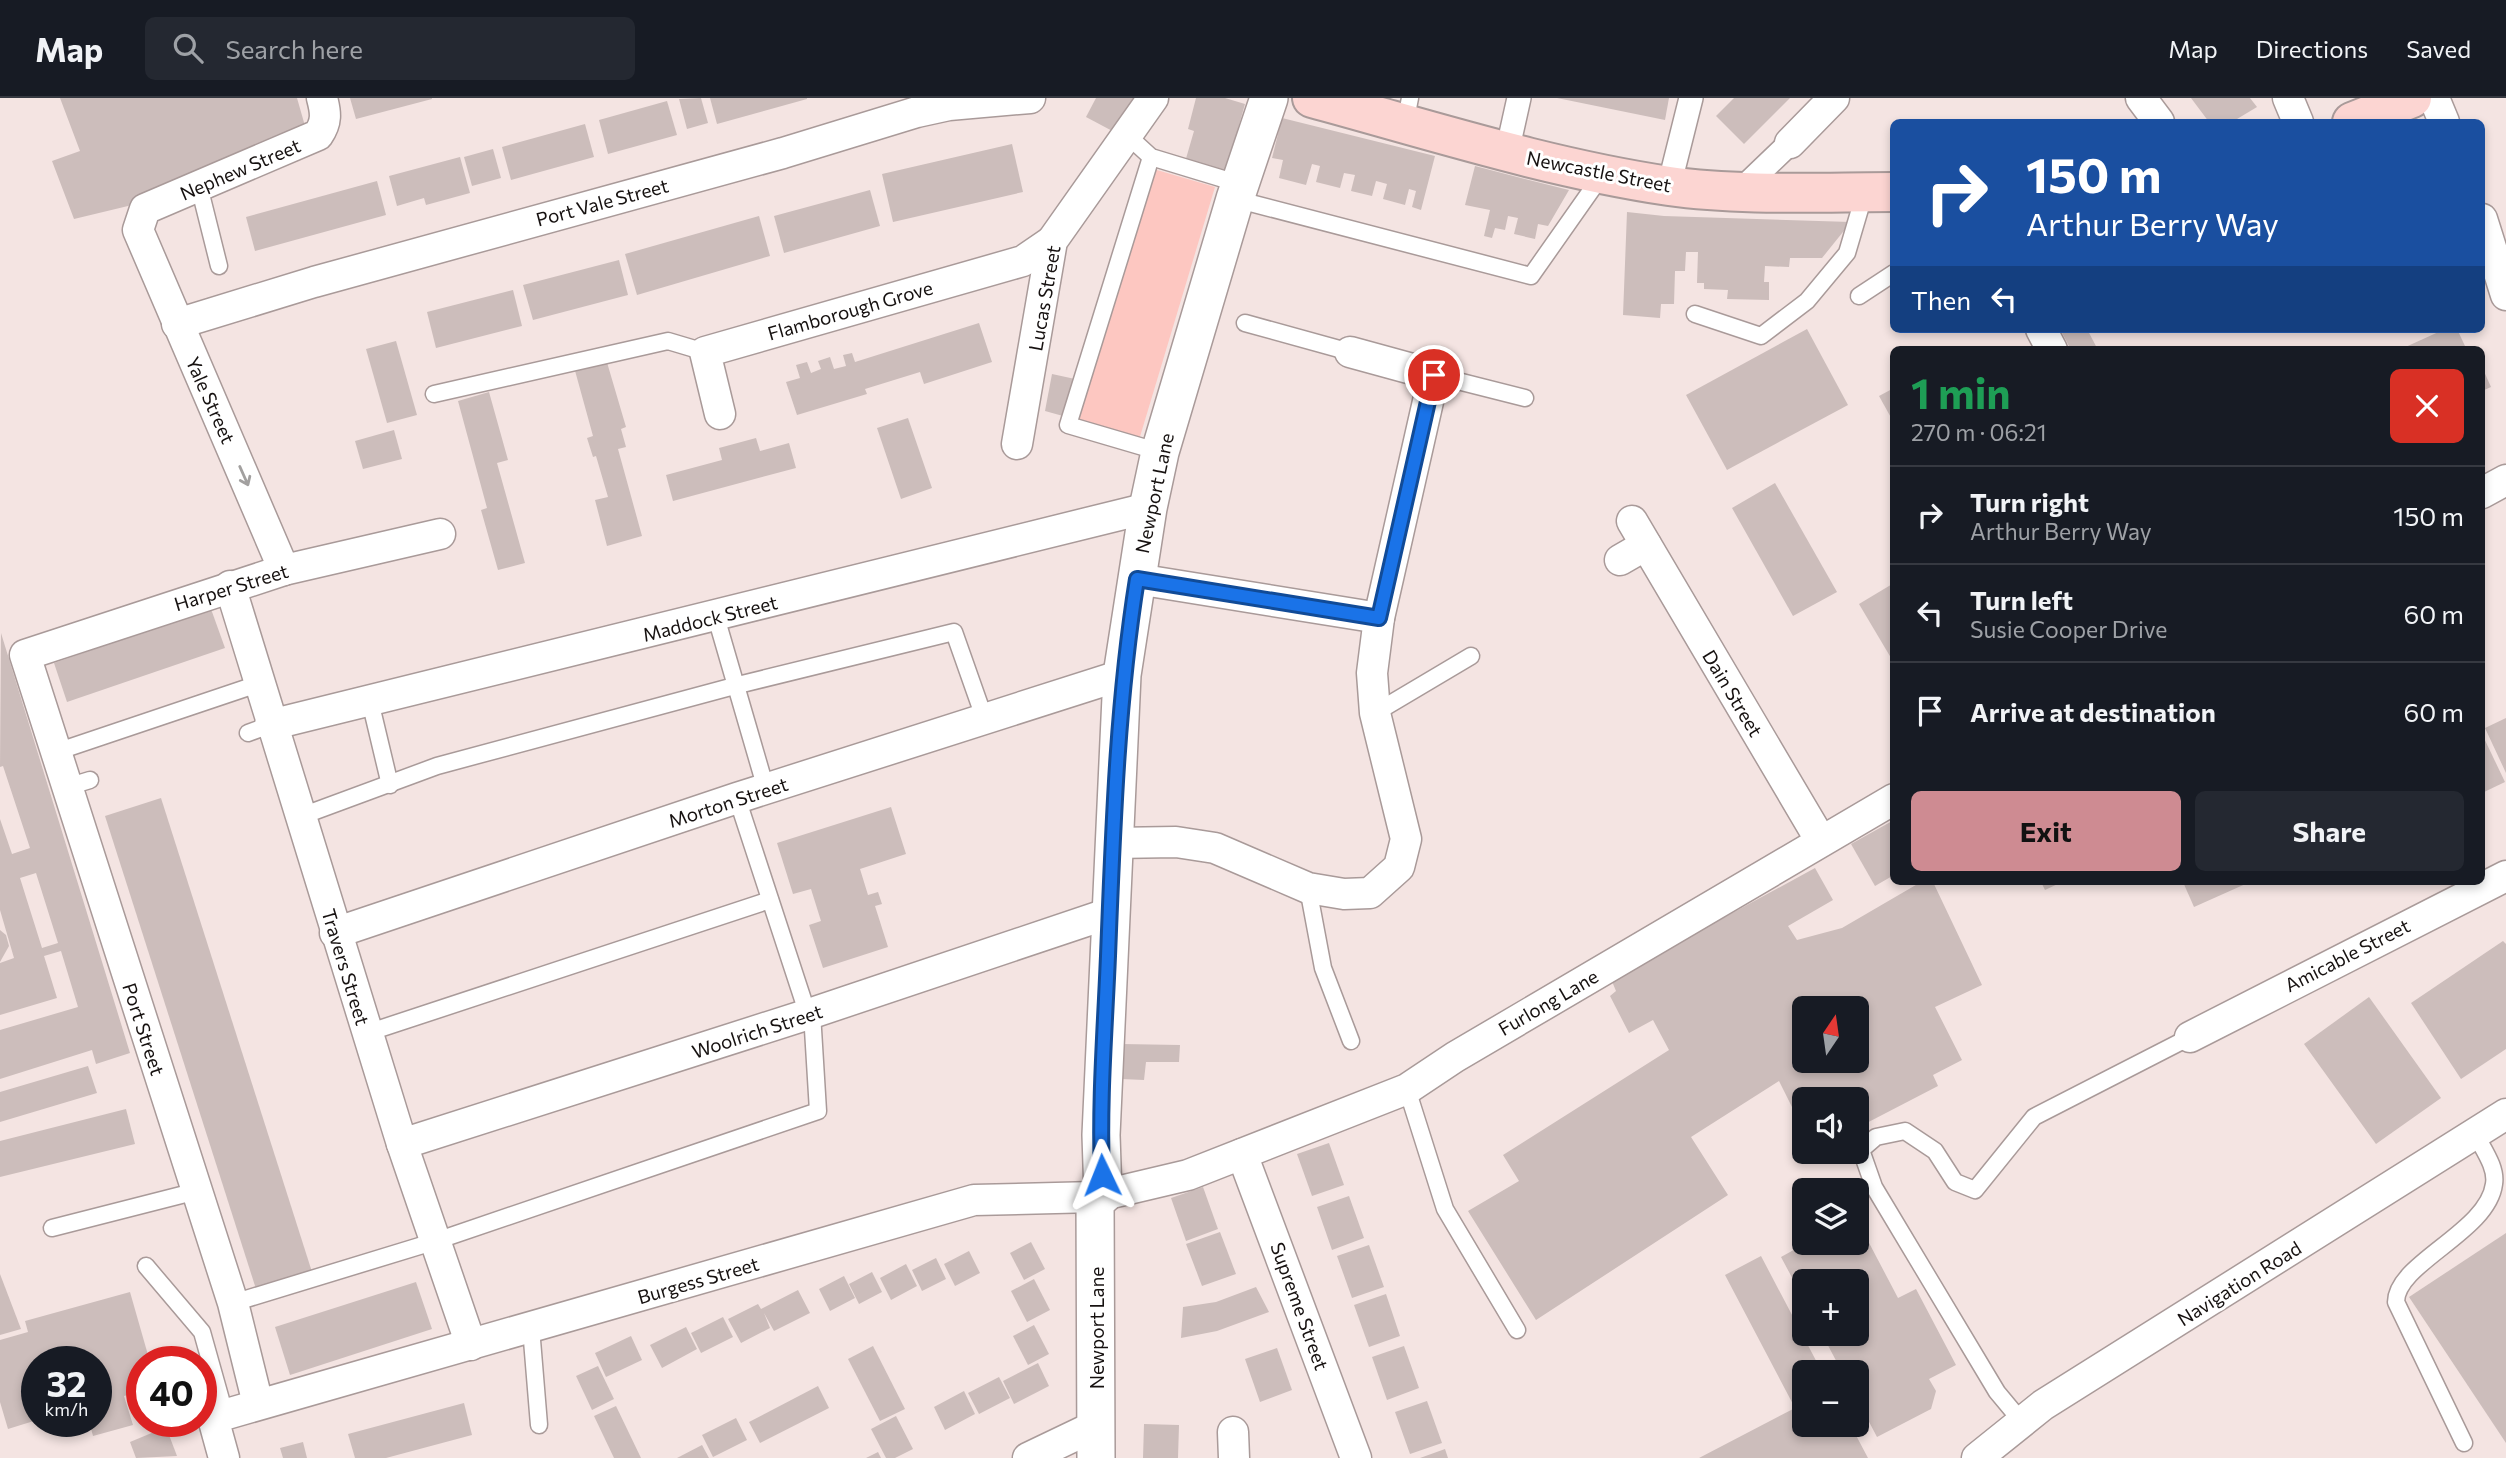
<!DOCTYPE html>
<html lang="en">
<head>
<meta charset="utf-8">
<style>
	body { margin:0; font-family:Commissioner,sans-serif; background:#242831; color:#f1f3f6; height:100vh; display:flex; flex-direction:column; font-size:26px; white-space:nowrap }
	* { box-sizing:border-box; margin:0 }
	p { font-size:23px; color:#9ea1a6 }
	.icon { flex:none; width:38px; height:38px; fill:none; stroke:currentColor; stroke-width:2; stroke-linecap:round; stroke-linejoin:round }
	.map { position:relative; flex:1; overflow:hidden }
	.panel { position:absolute; left:1890px; top:248px; width:595px; height:539px; display:flex; flex-direction:column; background:#171b24; border-radius:10px; box-shadow:0 4px 10px #0003 }
	.panel>* { flex:none }
	.hud { position:absolute; left:1890px; top:21px; width:595px; height:214px; border-radius:10px; box-shadow:0 4px 10px #0003; background:#1a4fa0; color:#fff; overflow:hidden }
	.needle { width:46px; rotate:13deg }
	.fabs { position:absolute; left:1792px; top:898px; display:grid; gap:14px }
	.fabs a { display:grid; place-items:center; width:77px; height:77px; border-radius:10px; background:#171b24; box-shadow:0 4px 10px #0003; font-size:35px }
	.speed { position:absolute; left:21px; top:1248px; display:flex; gap:14px; font-size:35px; font-weight:700; text-align:center }
	.speed>* { display:grid; place-content:center; width:91px; height:91px; border-radius:50%; background:#171b24; box-shadow:0 4px 10px #0003; line-height:1 }
	.speed small { font-size:18px; font-weight:400 }
	.speed .limit { border:10px solid #d22; background:#fff; color:#111 }
	.pin { position:absolute; display:grid; place-items:center; width:60px; height:60px; color:#fff; margin:-30px; border:4px solid #fff; border-radius:50%; box-shadow:0 2px 7px #0007 }
	.me { position:absolute; width:77px; margin:-38px; rotate:358deg; stroke-linejoin:round; filter:drop-shadow(0 0 5px #0008) }
	.turn { display:flex; align-items:center; gap:24px; height:147px; padding:0 21px; font-size:32px }
	.turn .icon { width:91px; height:91px; stroke-width:2.5 }
	.turn b { display:block; font-size:49px; line-height:60px }
	.then { display:flex; align-items:center; height:66px; padding:0 21px; background:#0003; gap:14px; font-size:26px }
	.round { display:grid; place-items:center; flex:none; width:74px; height:74px; border-radius:10px; background:#242831 }
	.head { display:flex; align-items:center; justify-content:space-between; height:119px; padding:0 21px }
	h1 { font-size:42px; font-weight:700; line-height:52px; color:#1e9e55 }
	.button { display:flex; gap:14px; margin-top:auto; padding:14px 21px }
	.button a { flex:1; height:80px; border-radius:10px; background:#ce8b92; color:#111; font-size:28px; font-weight:700; line-height:80px; text-align:center }
	.button a+a { background:#242831; color:#f1f3f6 }
	ul { padding:0; list-style:none }
	li { display:flex; align-items:center; gap:21px; height:98px; padding:0 21px; border-top:2px solid #363941 }
	li div { flex:1 }
	li b { display:block; font-size:26px }
	li em { font-style:normal }
	header { display:flex; align-items:center; gap:42px; box-sizing:border-box; height:98px; padding:0 35px; background:#171b24; border-bottom:2px solid #363941 }
	header strong { font-size:33px }
	nav { display:flex; gap:38px; margin-inline-start:auto; font-size:24px }
	.search { width:490px; height:63px; background:#242831; display:flex; align-items:center; gap:18px; box-sizing:border-box; padding:0 24px; border-radius:10px; color:#9ea1a6; font-size:26px }
	.map>svg:first-child { display:block }
</style>
</head>
<body>
<header>
<strong>Map</strong>
<div class="search"><svg class="icon" aria-label="search" viewBox="0 0 24 24"><circle cx="10" cy="10" r="6"/><path d="M15 15l6 6"/></svg>Search here</div>
<nav><a>Map</a><a>Directions</a><a>Saved</a></nav>
</header>
<div class="map">
<svg width="2506" height="1360" viewBox="0 0 2506 1360">
	<rect width="100%" height="100%" fill="#f4e4e2"/>
	<polygon fill="#fdc7c1" points="1150,70 1215,89 1139,342 1074,323"/>
	<g fill="#ccbdbb" fill-rule="evenodd">
		<polygon points="60,0 297,0 305,28 128,108 74,121 52,63 80,53"/>
		<polygon points="350,0 432,0 432,1 356,21"/>
		<polygon points="701,0 708,25 687,31 679,1"/>
		<polygon points="710,0 807,0 807,1 717,26"/>
		<polygon points="1096,0 1136,0 1118,36 1086,19"/>
		<polygon points="1196,0 1225,0 1245,6 1225,76 1185,64 1194,33 1188,31"/>
		<polygon points="1557,0 1669,0 1665,22"/>
		<polygon points="1734,0 1790,0 1744,46 1716,18"/>
		<polygon points="2191,0 2250,0 2257,9 2232,24 2209,24"/>
		<polygon points="667,3 677,37 608,56 599,22"/>
		<polygon points="1282,20 1435,58 1421,112 1412,109 1416,93 1409,91 1405,107 1383,101 1387,86 1380,84 1376,83 1372,98 1351,93 1355,77 1344,75 1340,90 1316,84 1320,68 1312,66 1306,87 1279,80 1283,62 1272,60"/>
		<polygon points="585,26 594,59 511,82 502,49"/>
		<polygon points="1012,46 1023,94 893,124 882,76"/>
		<polygon points="493,51 501,80 472,88 464,59"/>
		<polygon points="460,59 470,95 426,107 424,100 397,108 389,78"/>
		<polygon points="1475,68 1521,80 1569,92 1548,128 1538,126 1535,141 1514,136 1518,120 1508,118 1505,132 1495,130 1492,140 1484,138 1490,112 1465,107"/>
		<polygon points="377,83 386,117 255,153 246,119"/>
		<polygon points="870,92 880,128 784,155 774,118"/>
		<polygon points="1627,114 1664,118 1851,124 1822,160 1790,160 1789,169 1765,168 1764,184 1769,184 1769,202 1727,201 1728,192 1704,191 1704,185 1697,185 1698,154 1686,154 1685,173 1675,173 1674,206 1661,206 1660,220 1623,217"/>
		<polygon points="759,118 770,158 637,197 625,156"/>
		<polygon points="619,162 628,197 533,222 523,187"/>
		<polygon points="513,192 522,228 436,250 427,214"/>
		<polygon points="979,225 992,264 924,286 920,274 865,291 867,296 797,317 786,284 800,280 796,267 807,264 811,275 821,271 818,263 830,259 834,271 846,268 843,257 852,255 855,264"/>
		<polygon points="1807,231 1848,307 1727,372 1686,297"/>
		<polygon points="2060,231 2087,231 2098,252 2071,252"/>
		<polygon points="2445,231 2457,231 2465,248 2461,252 2399,252"/>
		<polygon points="396,243 417,317 387,325 366,251"/>
		<polygon points="606,261 626,329 621,331 626,349 618,351 642,438 607,448 595,402 608,399 596,358 593,359 587,340 593,338 574,269"/>
		<polygon points="2482,269 2491,289 2482,293"/>
		<polygon points="1052,276 1075,281 1063,318 1045,313"/>
		<polygon points="1894,290 1894,325 1879,298"/>
		<polygon points="489,294 508,362 497,365 525,465 498,472 481,412 487,410 458,303"/>
		<polygon points="908,320 932,390 901,401 877,330"/>
		<polygon points="394,332 402,361 363,371 355,343"/>
		<polygon points="756,340 760,353 789,345 796,370 673,403 666,377 722,362 719,350"/>
		<polygon points="1775,385 1837,494 1793,518 1732,410"/>
		<polygon points="1894,485 1894,565 1859,506"/>
		<polygon points="211,511 225,550 67,604 54,565"/>
		<path d="M1,535L130,955L96,966L92,952L0,981V932L78,909L61,853L44,858L57,900L0,917V865L14,860L0,812V721L12,756L30,750L3,668L0,669ZM36,775L58,845L42,850L20,780Z"/>
		<polygon points="2506,620 2506,675 2485,630"/>
		<polygon points="2482,636 2505,684 2482,695"/>
		<polygon points="161,700 312,1174 256,1191 105,718"/>
		<polygon points="891,709 906,756 860,771 868,797 878,794 882,806 875,808 888,849 823,870 809,827 821,823 811,791 793,796 777,745"/>
		<polygon points="1894,722 1894,777 1875,788 1851,746"/>
		<path d="M1815,770L1833,802L1788,828L1797,842L1842,830L1921,784H1933L1982,887L1935,909L1962,962L1933,977L1938,988L1857,1030V1001H1804V1033L1779,983L1691,1039L1728,1097L1536,1222L1468,1113L1519,1083L1503,1057L1669,952L1653,922L1629,935L1610,898L1616,893L1611,881ZM1804,910H1857V962H1804Z"/>
		<polygon points="2041,784 2062,784 2045,792"/>
		<polygon points="2183,784 2250,784 2194,809"/>
		<polygon points="0,832 6,837 9,848 0,864"/>
		<polygon points="2503,843 2506,846 2506,951 2461,981 2411,905"/>
		<polygon points="2369,899 2441,1000 2376,1046 2304,946"/>
		<polygon points="1122,946 1180,947 1179,964 1146,964 1144,982 1121,981"/>
		<polygon points="88,968 97,995 0,1024 0,994"/>
		<polygon points="126,1011 135,1046 0,1079 0,1043"/>
		<polygon points="1329,1045 1344,1087 1312,1098 1297,1056"/>
		<polygon points="1203,1089 1218,1131 1186,1143 1171,1100"/>
		<polygon points="1349,1098 1364,1140 1332,1152 1317,1109"/>
		<polygon points="1857,1122 1898,1200 1916,1191 1956,1267 1929,1281 1936,1293 1931,1311 1877,1339 1857,1301 1857,1274 1842,1274 1822,1236 1857,1236 1857,1183 1804,1183 1804,1202 1781,1159 1808,1144 1857,1144"/>
		<polygon points="1220,1134 1236,1176 1202,1188 1186,1146"/>
		<polygon points="2506,1135 2506,1345 2409,1199"/>
		<polygon points="1031,1144 1045,1171 1024,1182 1010,1155"/>
		<polygon points="1369,1147 1384,1189 1352,1200 1337,1158"/>
		<polygon points="969,1153 980,1175 955,1188 944,1166"/>
		<polygon points="1761,1158 1822,1274 1804,1274 1804,1326 1850,1326 1868,1360 1699,1360 1795,1310 1725,1177"/>
		<polygon points="936,1160 946,1181 922,1193 912,1172"/>
		<polygon points="906,1166 917,1188 891,1202 880,1180"/>
		<polygon points="872,1174 882,1194 859,1206 849,1186"/>
		<polygon points="0,1176 21,1231 0,1237"/>
		<polygon points="844,1178 855,1200 830,1213 819,1191"/>
		<polygon points="1034,1181 1050,1212 1027,1224 1011,1193"/>
		<polygon points="416,1184 432,1231 290,1277 275,1229"/>
		<polygon points="1256,1189 1269,1214 1217,1233 1181,1240 1183,1209 1216,1204"/>
		<polygon points="798,1192 810,1215 774,1233 764,1215 770,1230 741,1245 728,1221 758,1206 761,1211"/>
		<polygon points="130,1194 150,1264 142,1264 142,1293 124,1298 133,1327 93,1338 89,1323 96,1323 96,1264 37,1264 37,1322 8,1331 0,1304 0,1242 28,1234 25,1223"/>
		<polygon points="1386,1196 1400,1238 1369,1249 1354,1207"/>
		<polygon points="723,1219 733,1239 701,1255 691,1235"/>
		<polygon points="1034,1227 1049,1256 1028,1267 1013,1238"/>
		<polygon points="686,1229 697,1251 662,1270 650,1247"/>
		<polygon points="631,1238 642,1262 606,1279 595,1255"/>
		<polygon points="873,1248 905,1311 880,1323 848,1261"/>
		<polygon points="1404,1248 1419,1290 1387,1302 1372,1259"/>
		<polygon points="1277,1250 1292,1292 1260,1304 1245,1261"/>
		<polygon points="1038,1265 1049,1288 1014,1306 1003,1283"/>
		<polygon points="598,1268 614,1301 592,1312 576,1278"/>
		<polygon points="999,1279 1010,1300 979,1316 968,1295"/>
		<polygon points="818,1288 829,1310 760,1345 749,1324"/>
		<polygon points="964,1293 975,1316 945,1332 934,1309"/>
		<polygon points="1427,1303 1442,1345 1410,1356 1395,1314"/>
		<polygon points="464,1305 472,1337 386,1360 355,1360 348,1336"/>
		<polygon points="616,1308 641,1360 614,1360 594,1318"/>
		<polygon points="896,1318 913,1351 895,1360 886,1360 871,1331"/>
		<polygon points="736,1320 747,1342 713,1359 702,1337"/>
		<polygon points="1144,1326 1179,1327 1178,1360 1143,1360"/>
		<polygon points="166,1329 177,1358 136,1360 130,1344"/>
		<polygon points="303,1344 307,1360 283,1360 280,1350"/>
		<polygon points="702,1347 709,1360 677,1360"/>
		<polygon points="1445,1351 1448,1360 1420,1360"/>
		<polygon points="878,1354 881,1360 866,1360"/>
	</g>
	<g fill="none" stroke-linecap="round" stroke-linejoin="round">
		<g stroke="#a99a99" stroke-width="19">
			<g id="service">
				<polyline points="1405,26 1410,0"/>
				<polyline points="1127,37 1151,59 1240,86"/>
				<polyline points="1151,59 1068,327 1160,354"/>
				<polyline points="199,88 219,168"/>
				<polyline points="1235,101 1531,178 1602,77"/>
				<polyline points="1859,198 1894,175"/>
				<polyline points="1695,216 1761,238 1807,203 1847,155 1865,94"/>
				<polyline points="1245,225 1350,254"/>
				<polyline points="1434,277 1525,300"/>
				<polyline points="434,296 668,243 705,254"/>
				<polyline points="716,519 766,691"/>
				<polyline points="370,603 390,687"/>
				<polyline points="1375,615 1471,558"/>
				<polyline points="248,635 270,627"/>
				<polyline points="56,654 258,586"/>
				<polyline points="67,689 90,682"/>
				<polyline points="737,700 808,917"/>
				<polyline points="299,719 437,668 738,587 954,534 985,622"/>
				<polyline points="1308,790 1323,870 1351,943"/>
				<polyline points="367,935 770,802"/>
				<polyline points="1407,991 1445,1111 1517,1232"/>
				<polyline points="52,1130 197,1093"/>
				<polyline points="146,1168 202,1234 225,1316"/>
				<polyline points="233,1205 436,1143 818,1013 812,915"/>
				<polyline points="531,1230 539,1327"/>
				<polyline points="2022,1324 1997,1294 1874,1089 1861,1052 1876,1039 1905,1033 1935,1053 1955,1084 1975,1092 2034,1019 2190,939"/>
				<path d="M2464,1345L2396,1204C2396,1165 2488,1134 2494,1086C2497,1069 2482,1050 2475,1035"/>
			</g>
		</g>
		<g stroke="#a99a99" stroke-width="26">
			<g id="pedestrian">
				<polyline points="1507,54 1519,0"/>
				<polyline points="1669,88 1691,0"/>
				<polyline points="1741,92 1790,45"/>
			</g>
		</g>
		<g stroke="#a99a99" stroke-width="33">
			<g id="minor">
				<polyline points="2141,0 2159,24"/>
				<polyline points="2288,0 2298,24"/>
				<polyline points="2434,0 2444,24"/>
				<polyline points="1790,45 1834,0"/>
				<polyline points="2482,121 2506,197"/>
				<polyline points="177,226 314,184 783,55 917,14 949,7 1030,0"/>
				<polyline points="2041,231 2052,252"/>
				<polyline points="720,316 705,254 1023,163 1052,143"/>
				<polyline points="1017,346 1052,143 1153,0"/>
				<polyline points="2482,395 2506,382"/>
				<polyline points="1632,423 1821,743"/>
				<polyline points="1620,462 1646,447"/>
				<path d="M284,472L138,132L145,111L318,37C327,24 326,15 322,0"/>
				<polyline points="1137,481 1379,520"/>
				<polyline points="230,488 402,1046 471,1247"/>
				<polyline points="270,627 1148,410"/>
				<polyline points="1113,745 1176,744 1215,750 1308,790 1344,796 1370,795 1399,769 1406,741 1375,615 1372,575 1379,520 1434,277 1350,254"/>
				<polyline points="335,835 737,700 1122,577"/>
				<polyline points="2190,939 2506,778"/>
				<polyline points="402,1046 812,915 1110,815"/>
				<polyline points="1242,1056 1356,1360"/>
				<polyline points="258,1306 233,1205 25,557 284,472 440,436"/>
				<polyline points="1233,1334 1234,1360"/>
				<polyline points="224,1360 213,1320 974,1102 1095,1099 1188,1077 1407,991 1455,959 1894,701"/>
				<polyline points="1028,1360 1097,1327"/>
				<polyline points="1977,1360 2043,1307 2506,1016"/>
			</g>
		</g>
		<g stroke="#a99a99" stroke-width="40">
			<g id="tertiary">
				<polyline points="1103,1097 1101,1037 1122,577 1148,410 1160,354 1235,101 1269,0"/>
				<polyline points="1095,1099 1096,1360"/>
			</g>
		</g>
		<g stroke="#a99a99" stroke-width="42">
			<g id="secondary">
				<path d="M1312,0C1430,32 1548,70 1669,88C1739,98 1822,94 1894,94"/>
				<polyline points="2352,24 2412,0"/>
			</g>
		</g>
		<use href="#service" stroke="#fff" stroke-width="16"/>
		<use href="#pedestrian" stroke="#fff" stroke-width="23"/>
		<use href="#minor" stroke="#fff" stroke-width="30"/>
		<use href="#tertiary" stroke="#fff" stroke-width="37"/>
		<use href="#secondary" stroke="#fcd5d2" stroke-width="38"/>
	</g>
	<defs><path id="oneway-shaft" d="M-6 0H5M1.5-3L5.5 0L1.5 3" fill="none" stroke-width="1.6" stroke-linecap="round" stroke-linejoin="round" transform="scale(1.75)"/></defs>
	<use stroke="#a2a09f" href="#oneway-shaft" transform="translate(244 378) rotate(66)"/>
	<g fill="none" stroke-linecap="round" stroke-linejoin="round">
		<g stroke="#114b97" stroke-width="18">
			<path id="route" d="M1102,1077C1099,1004 1105,931 1108,858C1113,732 1117,606 1137,481L1379,520L1434,277"/>
		</g>
		<use href="#route" stroke="#1a73e8" stroke-width="12"/>
	</g>
	<g text-anchor="middle" dominant-baseline="central" stroke-width="6" stroke-linejoin="round" paint-order="stroke">
		<g font-size="19" fill="#161110" stroke="#fff">
			<text transform="translate(240 71) rotate(-23)">Nephew Street</text>
			<text transform="translate(1599 73) rotate(11)">Newcastle Street</text>
			<text transform="translate(602 104) rotate(-15)">Port Vale Street</text>
			<text transform="translate(1044 200) rotate(-80)">Lucas Street</text>
			<text transform="translate(850 212) rotate(-16)">Flamborough Grove</text>
			<text transform="translate(211 302) rotate(66)">Yale Street</text>
			<text transform="translate(1154 395) rotate(-78)">Newport Lane</text>
			<text transform="translate(231 489) rotate(-17)">Harper Street</text>
			<text transform="translate(710 520) rotate(-14)">Maddock Street</text>
			<text transform="translate(1733 595) rotate(59)">Dain Street</text>
			<text transform="translate(728 704) rotate(-18)">Morton Street</text>
			<text transform="translate(2347 857) rotate(-27)">Amicable Street</text>
			<text transform="translate(346 869) rotate(73)">Travers Street</text>
			<text transform="translate(1548 904) rotate(-30)">Furlong Lane</text>
			<text transform="translate(144 931) rotate(72)">Port Street</text>
			<text transform="translate(757 933) rotate(-18)">Woolrich Street</text>
			<text transform="translate(698 1182) rotate(-16)">Burgess Street</text>
			<text transform="translate(2239 1185) rotate(-32)">Navigation Road</text>
			<text transform="translate(1300 1208) rotate(70)">Supreme Street</text>
			<text transform="translate(1096 1230) rotate(-90)">Newport Lane</text>
		</g>
	</g>
</svg>
<div class="fabs">
<a><svg class="needle" viewBox="-14 -14 28 28"><path d="M0-13l5 13h-10z" fill="#e53935"/><path d="M0 13l5-13h-10z" fill="#9ea1a6"/></svg></a>
<a><svg class="icon" aria-label="sound" viewBox="0 0 24 24"><path d="M4 9h4l5-4v14l-5-4H4zM17 9q2 3 0 6"/></svg></a>
<a><svg class="icon" aria-label="layers" viewBox="0 0 24 24"><path d="M12 4l9 5-9 5-9-5zM3 14l9 5 9-5"/></svg></a>
<a>+</a>
<a>−</a>
</div>
<div class="speed"><div>32<small>km/h</small></div><div class="limit">40</div></div>
<div class="pin" style="left:1434px;top:277px;background:#d93025"><svg class="icon" aria-label="arrive" viewBox="0 0 24 24"><path d="M6 21V4h12l-3 4 3 4H6"/></svg></div>
<svg class="me" style="left:1102px;top:1077px" viewBox="-20 -20 40 40"><path d="M0-17L14 15 0 8-14 15z" fill="#1a73e8" stroke="#fff" stroke-width="4"/></svg>
<div class="hud">
<div class="turn"><svg class="icon" aria-label="right" viewBox="0 0 24 24"><path d="M7 20v-9h11M14 6l5 5-5 5"/></svg><div><b>150 m</b>Arthur Berry Way</div></div>
<div class="then">Then<svg class="icon" aria-label="left" viewBox="0 0 24 24"><path d="M17 20v-9H6M10 6l-5 5 5 5"/></svg></div>
</div>
<section class="panel">
<div class="head"><div><h1>1 min</h1><p>270 m · 06:21</p></div><a class="round" style="background:#d93025;color:#fff"><svg class="icon" aria-label="close" viewBox="0 0 24 24"><path d="M6 6l12 12M18 6L6 18"/></svg></a></div>
<ul>
<li><svg class="icon" aria-label="right" viewBox="0 0 24 24"><path d="M7 20v-9h11M14 6l5 5-5 5"/></svg><div><b>Turn right</b><p>Arthur Berry Way</p></div><em>150 m</em></li>
<li><svg class="icon" aria-label="left" viewBox="0 0 24 24"><path d="M17 20v-9H6M10 6l-5 5 5 5"/></svg><div><b>Turn left</b><p>Susie Cooper Drive</p></div><em>60 m</em></li>
<li><svg class="icon" aria-label="arrive" viewBox="0 0 24 24"><path d="M6 21V4h12l-3 4 3 4H6"/></svg><div><b>Arrive at destination</b></div><em>60 m</em></li>
</ul>
<div class="button"><a>Exit</a><a>Share</a></div>
</section>
</div>
</body>
</html>
